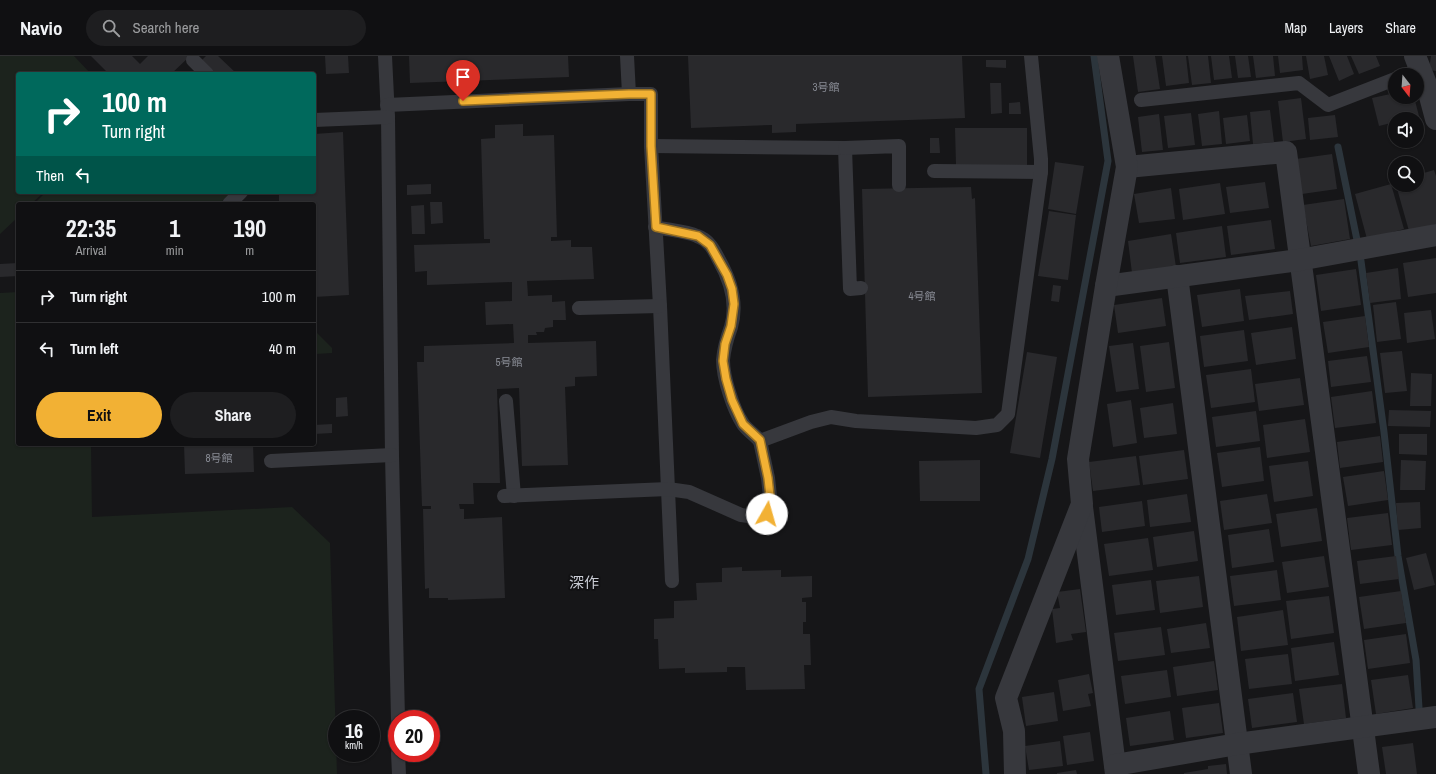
<!DOCTYPE html>
<html lang="en">
<head>
<meta charset="utf-8">
<style>
	body { margin:0; font-family:"Archivo Narrow","Noto Sans JP",sans-serif; background:#1e1e20; color:#f1f3f6; height:100vh; display:flex; flex-direction:column; font-size:15px; white-space:nowrap }
	* { box-sizing:border-box; margin:0 }
	p { font-size:13px; color:#9c9d9f }
	.icon { flex:none; width:22px; height:22px; fill:none; stroke:currentColor; stroke-width:2; stroke-linecap:round; stroke-linejoin:round }
	.map { position:relative; flex:1; overflow:hidden }
	.panel { position:absolute; left:16px; top:146px; width:300px; height:244px; display:flex; flex-direction:column; background:#101012; border-radius:4px; box-shadow:0 1px 3px #0004,0 0 0 1px #303032 }
	.panel>* { flex:none }
	.guide { position:absolute; left:16px; top:16px; width:300px; height:122px; border-radius:4px; box-shadow:0 1px 3px #0004,0 0 0 1px #303032; background:#00695c; color:#fff; overflow:hidden }
	.needle { width:26px; rotate:163deg }
	.controls { position:absolute; left:1388px; top:12px; display:grid; gap:8px }
	.controls a { display:grid; place-items:center; width:36px; height:36px; border-radius:50%; background:#101012; box-shadow:0 1px 3px #0004,0 0 0 1px #303032; font-size:20px }
	.speed { position:absolute; left:328px; top:654px; display:flex; gap:8px; font-size:20px; font-weight:700; text-align:center }
	.speed>* { display:grid; place-content:center; width:52px; height:52px; border-radius:50%; background:#101012; box-shadow:0 1px 3px #0004,0 0 0 1px #303032; line-height:1 }
	.speed small { font-size:10px; font-weight:400 }
	.speed .limit { border:6px solid #d22; background:#fff; color:#111 }
	.pin { position:absolute; display:grid; place-items:center; width:34px; height:34px; color:#fff; margin:-41px -17px; border-radius:50% 50% 50% 0; rotate:-45deg; box-shadow:0 0 4px #0007 }
	.pin .icon { rotate:45deg }
	.me { position:absolute; width:44px; margin:-22px; rotate:7deg; stroke-linejoin:round; filter:drop-shadow(0 0 3px #0008) }
	.turn { display:flex; align-items:center; gap:14px; height:84px; padding:0 20px; font-size:18px }
	.turn .icon { width:52px; height:52px; stroke-width:2.5 }
	.turn b { display:block; font-size:28px; line-height:34px }
	.then { display:flex; align-items:center; height:38px; padding:0 20px; background:#0003; gap:8px; font-size:15px }
	.eta { display:flex; justify-content:space-evenly; align-items:center; height:68px; text-align:center }
	.eta b { font-size:24px; font-weight:700; line-height:28px }
	.action { display:flex; gap:8px; margin-top:auto; padding:8px 20px }
	.action a { flex:1; height:46px; border-radius:24px; background:#f2b134; color:#111; font-size:16px; font-weight:700; line-height:46px; text-align:center }
	.action a+a { background:#1e1e20; color:#f1f3f6 }
	ul { padding:0; list-style:none }
	li { display:flex; align-items:center; gap:12px; height:52px; padding:0 20px; border-top:1px solid #303032 }
	li div { flex:1 }
	li b { display:block; font-size:15px }
	li em { font-style:normal }
	header { display:flex; align-items:center; gap:24px; box-sizing:border-box; height:56px; padding:0 20px; background:#101012; border-bottom:1px solid #303032 }
	header strong { font-size:19px }
	nav { display:flex; gap:22px; margin-inline-start:auto; font-size:14px }
	.search { width:280px; height:36px; background:#1e1e20; display:flex; align-items:center; gap:10px; box-sizing:border-box; padding:0 14px; border-radius:22px; color:#9c9d9f; font-size:15px }
	.map>svg:first-child { display:block }
</style>
</head>
<body>
<header>
<strong>Navio</strong>
<div class="search"><svg class="icon" aria-label="search" viewBox="0 0 24 24"><circle cx="10" cy="10" r="6"/><path d="M15 15l6 6"/></svg>Search here</div>
<nav><a>Map</a><a>Layers</a><a>Share</a></nav>
</header>
<div class="map">
<svg width="1436" height="718" viewBox="0 0 1436 718">
	<rect width="100%" height="100%" fill="#161618"/>
	<g fill="#1c231d">
		<polygon points="0,0 74,0 91,18 18,18 18,136 44,136 31,148 18,148 18,161 0,178"/>
		<polygon points="46,136 232,136 219,148 34,148"/>
		<polygon points="18,236 18,388 91,388 92,461 292,451 330,487 337,718 0,718 0,237"/>
		<polygon points="314,274 332,292 332,297 316,298 316,292 314,292"/>
	</g>
	<g fill="none" stroke-linecap="round" stroke-linejoin="round">
		<g stroke="#2c353c" stroke-width="7">
			<polyline points="1338,91 1357,184"/>
			<polyline points="1361,205 1384,376 1398,500 1416,604 1419,652"/>
			<polyline points="986,718 979,633 1028,503 1052,403 1108,105 1094,0"/>
		</g>
	</g>
	<g fill="#29292c">
		<polygon points="91,0 132,0 140,8 148,0 190,0 171,18 109,18"/>
		<polygon points="206,0 218,0 237,18 215,18 202,4"/>
		<polygon points="325,0 348,0 349,17 326,18"/>
		<polygon points="409,0 568,0 569,21 410,27"/>
		<polygon points="688,0 962,0 965,62 796,68 796,76 772,77 772,69 691,72"/>
		<polygon points="1133,0 1155,0 1160,33 1138,36"/>
		<polygon points="1162,0 1186,0 1189,27 1166,30"/>
		<polygon points="1188,0 1208,0 1211,27 1192,29"/>
		<polygon points="1211,0 1229,0 1232,22 1214,24"/>
		<polygon points="1235,0 1248,0 1251,21 1238,22"/>
		<polygon points="1253,0 1273,0 1275,20 1256,22"/>
		<polygon points="1278,0 1302,0 1303,14 1280,17"/>
		<polygon points="1306,0 1324,0 1328,19 1310,23"/>
		<polygon points="1329,0 1347,0 1354,18 1339,25"/>
		<polygon points="1351,0 1376,0 1380,10 1359,18"/>
		<polygon points="1431,0 1436,0 1436,15 1429,14"/>
		<polygon points="986,4 1006,4 1006,12 986,11"/>
		<polygon points="990,27 1001,27 1002,57 991,58"/>
		<polygon points="1395,37 1395,41 1414,41 1419,60 1408,63 1395,63 1395,66 1379,70 1372,42"/>
		<polygon points="1301,42 1306,83 1283,86 1278,45"/>
		<polygon points="1020,46 1021,58 1009,58 1009,47"/>
		<polygon points="1270,54 1274,86 1253,88 1250,56"/>
		<polygon points="1219,55 1222,88 1202,90 1198,58"/>
		<polygon points="1191,57 1195,89 1168,92 1164,60"/>
		<polygon points="1159,58 1163,94 1142,96 1138,61"/>
		<polygon points="1247,59 1250,85 1226,88 1223,62"/>
		<polygon points="1335,59 1338,81 1310,84 1308,62"/>
		<polygon points="523,68 523,80 554,79 557,181 551,181 551,185 571,184 571,191 592,191 594,223 527,225 528,240 552,239 552,246 565,245 566,264 553,264 553,271 545,272 544,276 536,276 537,279 528,279 528,287 596,285 597,320 575,321 575,330 565,331 568,409 522,410 519,332 497,333 500,427 473,427 474,448 459,448 460,453 464,453 464,463 502,461 505,542 448,544 448,542 429,542 429,532 425,533 423,453 431,453 431,450 422,450 417,306 424,306 424,290 514,287 513,268 486,269 485,246 512,245 512,226 427,229 427,215 415,216 414,189 490,187 490,183 484,183 481,83 495,82 495,69"/>
		<polygon points="955,72 1027,72 1027,109 956,109"/>
		<polygon points="343,76 349,239 314,241 314,148 279,148 279,136 314,136 314,78"/>
		<polygon points="930,82 939,82 940,97 930,97"/>
		<polygon points="1332,98 1337,133 1302,138 1296,103"/>
		<polygon points="1055,106 1084,110 1076,158 1048,153"/>
		<polygon points="1434,114 1436,120 1436,168 1409,175 1396,129 1417,129 1417,119"/>
		<polygon points="1265,126 1269,152 1230,157 1226,131"/>
		<polygon points="1220,127 1225,158 1183,164 1179,133"/>
		<polygon points="431,128 431,138 407,139 407,129"/>
		<polygon points="1391,128 1404,173 1367,183 1355,138"/>
		<polygon points="971,131 972,143 975,142 982,337 868,341 862,133"/>
		<polygon points="1171,132 1175,163 1139,167 1134,138"/>
		<polygon points="1344,143 1350,183 1311,190 1303,149"/>
		<polygon points="430,146 442,146 443,167 431,168"/>
		<polygon points="424,149 425,178 412,178 411,150"/>
		<polygon points="1049,155 1076,159 1068,224 1038,220"/>
		<polygon points="1271,164 1275,193 1231,199 1227,170"/>
		<polygon points="1222,170 1226,201 1180,207 1176,177"/>
		<polygon points="1171,178 1176,211 1132,217 1128,185"/>
		<polygon points="1436,202 1436,237 1408,241 1403,207"/>
		<polygon points="18,207 18,220 0,221 0,208"/>
		<polygon points="1398,212 1401,243 1370,247 1366,217"/>
		<polygon points="1356,213 1361,249 1321,255 1316,219"/>
		<polygon points="1053,229 1061,230 1059,246 1051,245"/>
		<polygon points="1240,233 1244,265 1202,271 1197,239"/>
		<polygon points="1290,235 1293,258 1249,264 1245,240"/>
		<polygon points="1162,242 1166,270 1118,277 1114,249"/>
		<polygon points="1396,246 1401,283 1377,286 1373,249"/>
		<polygon points="1431,254 1435,283 1407,287 1404,257"/>
		<polygon points="1365,260 1369,291 1328,297 1323,266"/>
		<polygon points="1292,271 1296,303 1256,309 1251,277"/>
		<polygon points="1244,274 1248,305 1204,311 1200,280"/>
		<polygon points="1169,286 1175,332 1146,336 1140,290"/>
		<polygon points="1133,287 1139,333 1116,336 1109,290"/>
		<polygon points="1402,295 1407,335 1385,337 1380,297"/>
		<polygon points="1027,296 1057,301 1040,402 1010,397"/>
		<polygon points="314,298 315,298 316,326 314,326"/>
		<polygon points="1367,300 1371,326 1331,331 1328,305"/>
		<polygon points="1251,313 1255,346 1211,352 1206,319"/>
		<polygon points="1411,317 1432,318 1431,350 1410,350"/>
		<polygon points="1300,322 1304,349 1259,355 1255,328"/>
		<polygon points="1372,335 1376,367 1335,372 1331,341"/>
		<polygon points="347,341 348,360 336,361 336,342"/>
		<polygon points="1131,344 1137,387 1113,391 1107,348"/>
		<polygon points="1173,347 1177,378 1144,382 1140,352"/>
		<polygon points="1389,354 1431,355 1430,371 1388,370"/>
		<polygon points="1256,355 1260,385 1216,391 1212,361"/>
		<polygon points="1305,363 1310,396 1267,402 1263,369"/>
		<polygon points="332,368 332,377 314,378 314,369"/>
		<polygon points="1399,378 1427,378 1427,399 1399,398"/>
		<polygon points="1380,380 1383,406 1340,412 1337,386"/>
		<polygon points="184,388 253,388 254,416 185,418"/>
		<polygon points="1260,391 1264,425 1222,431 1217,397"/>
		<polygon points="1184,394 1188,423 1143,429 1139,400"/>
		<polygon points="1136,400 1140,429 1093,435 1089,406"/>
		<polygon points="980,404 980,445 920,445 919,405"/>
		<polygon points="1401,404 1426,405 1425,434 1400,434"/>
		<polygon points="1308,405 1313,440 1274,446 1269,410"/>
		<polygon points="1384,415 1388,444 1348,450 1343,421"/>
		<polygon points="1187,438 1191,466 1150,471 1147,444"/>
		<polygon points="1267,438 1272,467 1224,474 1220,445"/>
		<polygon points="1142,445 1145,470 1102,476 1099,451"/>
		<polygon points="1420,446 1421,472 1398,474 1396,447"/>
		<polygon points="1317,452 1322,485 1281,491 1276,458"/>
		<polygon points="1388,457 1392,489 1351,494 1347,462"/>
		<polygon points="1269,473 1274,506 1232,512 1228,479"/>
		<polygon points="1194,475 1198,505 1157,511 1153,481"/>
		<polygon points="1148,482 1153,514 1109,520 1104,488"/>
		<polygon points="1426,497 1435,529 1414,534 1406,502"/>
		<polygon points="1324,500 1329,531 1287,537 1282,506"/>
		<polygon points="1396,500 1399,523 1360,528 1357,505"/>
		<polygon points="742,511 742,515 781,514 781,521 812,520 812,541 802,542 802,546 806,546 806,566 803,566 803,578 810,578 811,609 804,609 805,633 746,634 745,611 727,611 727,616 685,617 685,612 659,613 658,583 654,583 654,563 674,562 674,545 697,544 696,527 722,526 722,512"/>
		<polygon points="1277,514 1281,544 1234,550 1230,520"/>
		<polygon points="1199,520 1203,551 1160,557 1156,525"/>
		<polygon points="1151,524 1155,554 1116,559 1112,529"/>
		<polygon points="1080,533 1086,576 1071,578 1073,584 1056,587 1052,553 1060,552 1057,536"/>
		<polygon points="1401,535 1406,567 1364,573 1359,541"/>
		<polygon points="1329,540 1334,577 1291,583 1286,545"/>
		<polygon points="1283,554 1288,589 1241,595 1237,561"/>
		<polygon points="1206,567 1210,592 1171,597 1167,573"/>
		<polygon points="1161,571 1165,599 1118,605 1114,577"/>
		<polygon points="1406,578 1410,607 1368,613 1364,584"/>
		<polygon points="1334,586 1339,619 1295,625 1291,592"/>
		<polygon points="1288,598 1292,628 1249,633 1245,603"/>
		<polygon points="1214,605 1218,634 1177,640 1173,611"/>
		<polygon points="1167,614 1171,641 1125,648 1121,620"/>
		<polygon points="1089,618 1093,637 1088,638 1091,650 1063,655 1058,624"/>
		<polygon points="1408,619 1413,652 1376,658 1371,624"/>
		<polygon points="1342,628 1346,662 1304,668 1299,633"/>
		<polygon points="1054,636 1058,665 1026,670 1022,641"/>
		<polygon points="1293,637 1297,666 1252,672 1248,643"/>
		<polygon points="1219,647 1223,677 1186,682 1182,652"/>
		<polygon points="1170,655 1174,684 1130,690 1126,662"/>
		<polygon points="1090,676 1094,705 1067,709 1063,680"/>
		<polygon points="1060,685 1063,710 1029,714 1025,690"/>
		<polygon points="1413,687 1417,718 1386,718 1382,691"/>
		<polygon points="1226,708 1227,718 1184,718 1184,717 1208,713 1208,710"/>
		<polygon points="1076,714 1077,718 1057,718 1057,717"/>
	</g>
	<g fill="none" stroke-linecap="round" stroke-linejoin="round">
		<g stroke="#37383d" stroke-width="14">
			<polyline points="385,0 388,61 392,399 398,663"/>
			<polyline points="627,0 629,38"/>
			<polyline points="193,4 207,18"/>
			<polyline points="1406,19 1420,13"/>
			<polyline points="1141,44 1299,27 1328,49 1395,23"/>
			<polyline points="387,49 629,38 651,38 651,90 660,250 672,525"/>
			<polyline points="314,64 388,61"/>
			<polyline points="651,90 845,92 850,233 861,232"/>
			<polyline points="845,92 899,90 899,129"/>
			<polyline points="934,115 1041,116"/>
			<polyline points="229,148 241,136"/>
			<path d="M655,171C668,174 686,175 697,180C709,184 714,194 719,204C731,225 738,247 731,271C727,282 724,292 723,304C723,321 733,353 743,368C747,374 755,379 760,385L811,366L831,361L856,365L976,372L997,369L1008,358L1041,116V103L1031,0"/>
			<polyline points="579,252 660,250"/>
			<polyline points="506,345 514,440"/>
			<polyline points="271,405 392,399"/>
			<polyline points="504,440 668,433 689,436 741,459 756,461 767,458 771,449 768,422 760,385"/>
			<polyline points="398,697 399,718"/>
		</g>
		<g stroke="#37383d" stroke-width="22">
			<polyline points="1415,0 1428,33 1436,63"/>
			<polyline points="1127,111 1286,96 1369,718"/>
			<polyline points="1177,220 1241,718"/>
			<polyline points="1106,230 1299,204 1436,179"/>
			<polyline points="1082,451 1116,718"/>
			<polyline points="1115,709 1237,688 1436,661"/>
			<polyline points="1015,718 1014,675 1006,642 1082,448 1078,403 1106,230 1127,111 1108,0"/>
		</g>
	</g>
	<g fill="none" stroke-linecap="round" stroke-linejoin="round">
		<g stroke="#9d7322" stroke-width="10">
			<polyline id="route" points="463,45 629,38 651,38 651,90 656,171 698,180 710,189 727,219 732,233 734,248 731,270 725,288 723,305 726,323 732,344 743,368 760,384 768,422 771,449 767,458"/>
		</g>
		<use href="#route" stroke="#f2b134" stroke-width="7"/>
	</g>
	<g text-anchor="middle" dominant-baseline="central" stroke-width="4" stroke-linejoin="round" paint-order="stroke">
		<g font-size="11" fill="#888b94">
			<text x="826" y="31">3号館</text>
			<text x="922" y="240">4号館</text>
			<text x="509" y="306">5号館</text>
			<text x="219" y="402">8号館</text>
		</g>
		<g font-size="15" fill="#c9ccd4" stroke="#111113">
			<text x="584" y="526">深作</text>
		</g>
	</g>
</svg>
<div class="controls">
<a><svg class="needle" viewBox="-14 -14 28 28"><path d="M0-13l5 13h-10z" fill="#e53935"/><path d="M0 13l5-13h-10z" fill="#9c9d9f"/></svg></a>
<a><svg class="icon" aria-label="sound" viewBox="0 0 24 24"><path d="M4 9h4l5-4v14l-5-4H4zM17 9q2 3 0 6"/></svg></a>
<a><svg class="icon" aria-label="search" viewBox="0 0 24 24"><circle cx="10" cy="10" r="6"/><path d="M15 15l6 6"/></svg></a>
</div>
<div class="speed"><div>16<small>km/h</small></div><div class="limit">20</div></div>
<div class="pin" style="left:463px;top:45px;background:#d93025"><svg class="icon" aria-label="arrive" viewBox="0 0 24 24"><path d="M6 21V4h12l-3 4 3 4H6"/></svg></div>
<svg class="me" style="left:767px;top:458px" viewBox="-20 -20 40 40"><circle r="19" fill="#fff"/><path d="M0-13L10 11 0 6-10 11z" fill="#f2b134"/></svg>
<div class="guide">
<div class="turn"><svg class="icon" aria-label="right" viewBox="0 0 24 24"><path d="M7 20v-9h11M14 6l5 5-5 5"/></svg><div><b>100 m</b>Turn right</div></div>
<div class="then">Then<svg class="icon" aria-label="left" viewBox="0 0 24 24"><path d="M17 20v-9H6M10 6l-5 5 5 5"/></svg></div>
</div>
<section class="panel">
<div class="eta">
<div><b>22:35</b><p>Arrival</p></div>
<div><b>1</b><p>min</p></div>
<div><b>190</b><p>m</p></div>
</div>
<ul>
<li><svg class="icon" aria-label="right" viewBox="0 0 24 24"><path d="M7 20v-9h11M14 6l5 5-5 5"/></svg><div><b>Turn right</b></div><em>100 m</em></li>
<li><svg class="icon" aria-label="left" viewBox="0 0 24 24"><path d="M17 20v-9H6M10 6l-5 5 5 5"/></svg><div><b>Turn left</b></div><em>40 m</em></li>
</ul>
<div class="action"><a>Exit</a><a>Share</a></div>
</section>
</div>
</body>
</html>
